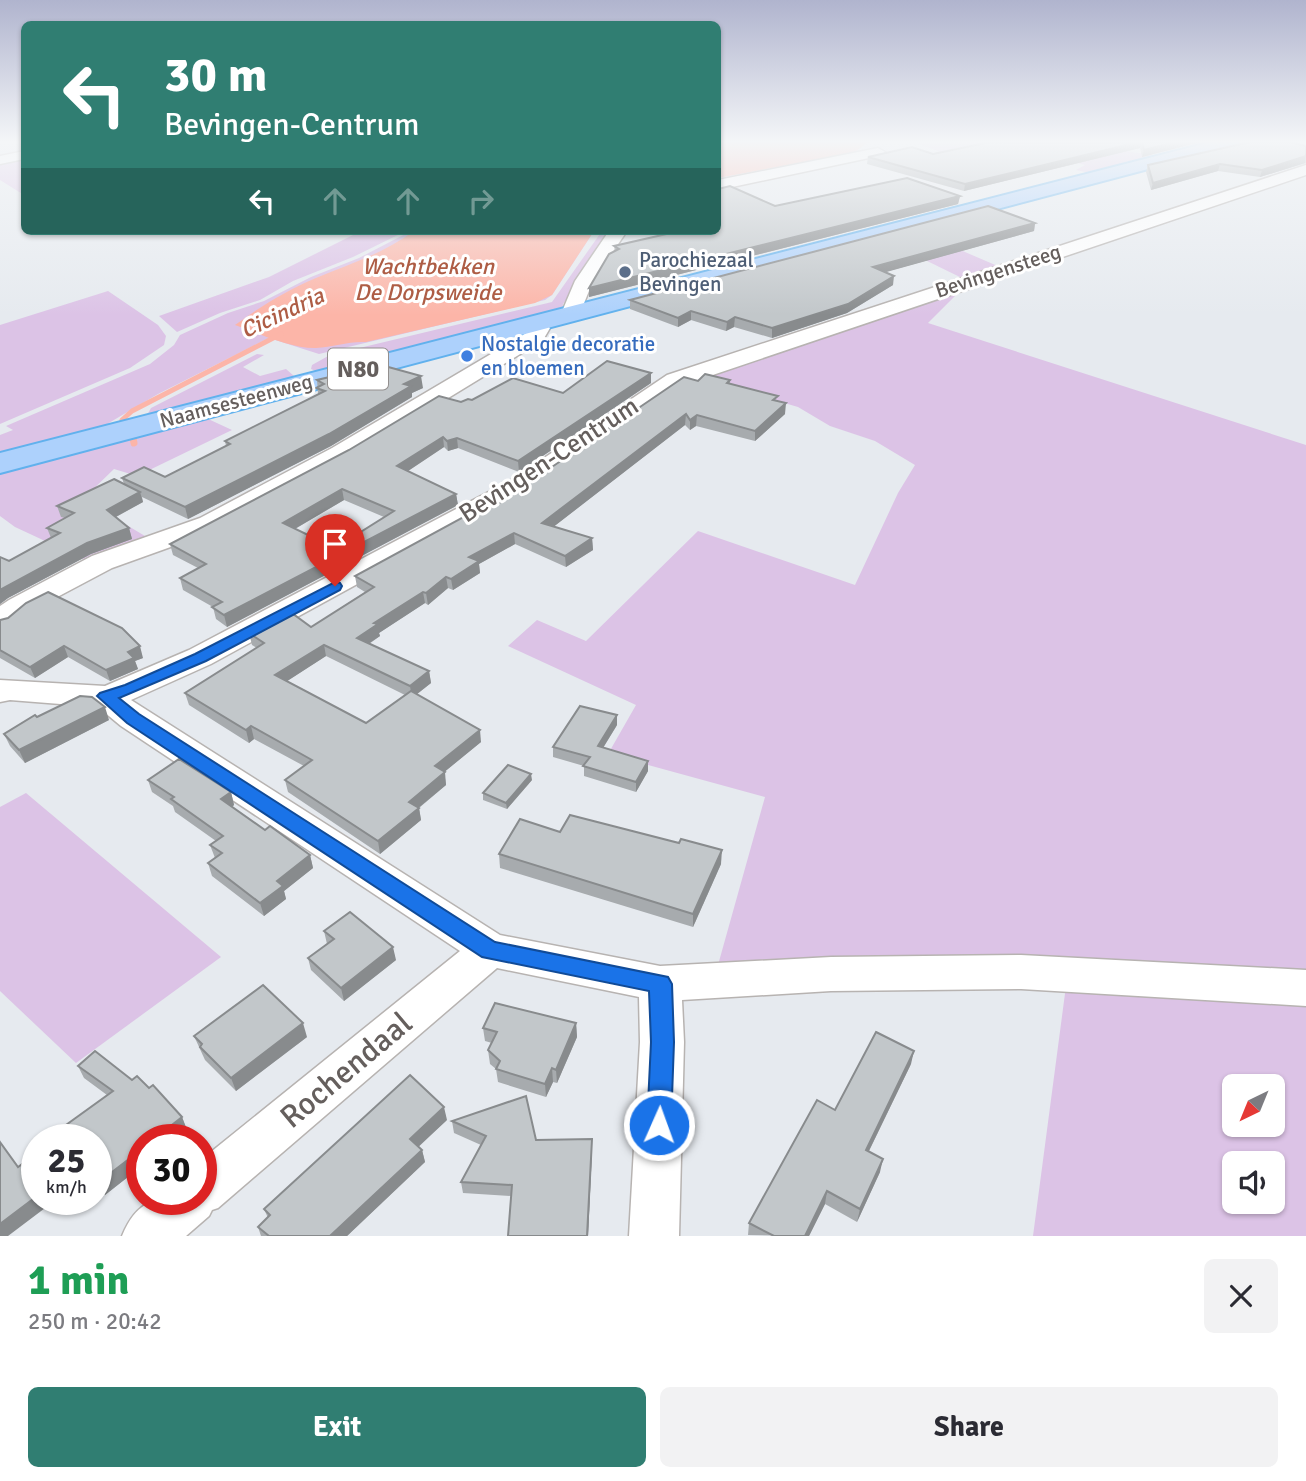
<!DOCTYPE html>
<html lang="en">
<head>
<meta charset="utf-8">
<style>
	body { margin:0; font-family:Signika,sans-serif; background:#f2f2f3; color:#2b2b33; height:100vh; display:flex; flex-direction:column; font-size:26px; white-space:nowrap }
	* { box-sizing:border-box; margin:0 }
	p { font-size:23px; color:#7c7c81 }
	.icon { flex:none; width:38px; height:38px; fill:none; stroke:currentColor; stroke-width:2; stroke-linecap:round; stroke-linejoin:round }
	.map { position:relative; height:1236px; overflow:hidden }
	.side { display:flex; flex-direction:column; background:#fff; flex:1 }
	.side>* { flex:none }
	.banner { position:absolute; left:21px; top:21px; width:700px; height:214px; border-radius:10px; box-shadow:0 2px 5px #0004; background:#307e72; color:#fff; overflow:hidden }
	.needle { width:46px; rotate:223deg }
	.buttons { position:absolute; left:1222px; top:1074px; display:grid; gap:14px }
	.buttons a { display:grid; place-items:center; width:63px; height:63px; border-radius:10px; background:#fff; box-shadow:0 2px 5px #0004; font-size:35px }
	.speed { position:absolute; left:21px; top:1124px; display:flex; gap:14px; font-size:35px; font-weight:700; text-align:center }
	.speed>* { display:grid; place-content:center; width:91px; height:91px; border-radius:50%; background:#fff; box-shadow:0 2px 5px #0004; line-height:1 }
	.speed small { font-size:18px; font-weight:400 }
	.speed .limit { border:10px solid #d22; background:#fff; color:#111 }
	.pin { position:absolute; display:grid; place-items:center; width:60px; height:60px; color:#fff; margin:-72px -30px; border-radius:50% 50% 50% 0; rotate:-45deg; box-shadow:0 0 7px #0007 }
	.pin .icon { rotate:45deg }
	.me { position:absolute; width:77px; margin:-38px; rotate:2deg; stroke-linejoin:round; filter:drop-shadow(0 0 5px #0008) }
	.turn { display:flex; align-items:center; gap:24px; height:147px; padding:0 28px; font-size:32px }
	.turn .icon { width:91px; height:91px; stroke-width:2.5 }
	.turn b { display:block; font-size:49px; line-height:60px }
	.lanes { display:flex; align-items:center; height:66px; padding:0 28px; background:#0003; justify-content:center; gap:35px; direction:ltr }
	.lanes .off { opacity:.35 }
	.round { display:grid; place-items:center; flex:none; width:74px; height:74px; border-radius:10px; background:#f2f2f3 }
	.head { display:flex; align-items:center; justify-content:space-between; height:119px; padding:0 28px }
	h1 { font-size:42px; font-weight:800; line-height:52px; color:#1e9e55 }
	.primary-button { display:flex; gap:14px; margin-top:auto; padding:14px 28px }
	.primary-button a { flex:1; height:80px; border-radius:10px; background:#307e72; color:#fff; font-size:28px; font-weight:800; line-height:80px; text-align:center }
	.primary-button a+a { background:#f2f2f3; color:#2b2b33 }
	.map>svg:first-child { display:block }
</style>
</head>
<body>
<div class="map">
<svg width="1306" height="1236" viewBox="0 0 1306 1236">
	<rect width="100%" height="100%" fill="#e6eaef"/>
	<g fill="#dcc3e6" fill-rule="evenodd">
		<polygon points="1064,142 1159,156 1090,173 1076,170 1085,165 1055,157 957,158 916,143"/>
		<polygon points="24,156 24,195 0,180 0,161"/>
		<polygon points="361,231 406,231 353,257 293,281 260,300 220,313 177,332 159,316 269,277"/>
		<polygon points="411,231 594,231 552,295 545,300 319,354 269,338 158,394 102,427 0,454 0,435 13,430 6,426 150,364 174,345 180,335 228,313 264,301 311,277 359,258"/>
		<polygon points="602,231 613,231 563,304 562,310 318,372 311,369 312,365 330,355 552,302"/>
		<polygon points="958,249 1000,267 964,279 923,259"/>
		<polygon points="964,287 928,323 1306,445 1306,974 718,965 765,797 608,754 636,705 508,646 537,620 586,641 698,531 855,585 898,493 915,465 875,441 830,426 798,407 695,377"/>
		<polygon points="108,291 158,325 166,336 164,345 130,368 0,424 0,325"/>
		<polygon points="257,354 264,355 243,367 260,376 286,369 294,376 292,380 146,417 151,408"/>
		<polygon points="206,418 232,430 137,476 114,469 83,499 150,539 88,561 15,527 0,516 0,472"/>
		<polygon points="26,793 221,957 76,1063 0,991 0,807"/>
		<path d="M1066,986L1306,998V1236H1033ZM1234,1087H1272V1125H1234ZM1234,1164H1272V1202H1234Z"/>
	</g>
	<g fill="#fcb5a8">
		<polygon points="718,142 869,142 853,153 718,178"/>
		<path d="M414,231H594L552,295L535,303L366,342C349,341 333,347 316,348C293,349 257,333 235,325C260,307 287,290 316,278C350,264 384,253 414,231Z"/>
	</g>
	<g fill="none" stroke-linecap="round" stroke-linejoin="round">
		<polyline stroke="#fcb5a8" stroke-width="5" points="122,420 132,411 281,334"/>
		<polyline stroke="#fcb5a8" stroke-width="7" points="133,438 134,443"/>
		<g stroke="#b7b3b1" stroke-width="3">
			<g id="street">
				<polygon points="878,148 885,152 883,155 718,190 718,180"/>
				<polygon points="24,151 24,159 0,164 0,156"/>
				<path d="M1306,165V175L683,385L531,489L211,664L131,700L500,935L660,966L831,957L1021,955L1306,970V1006L1021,989L831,991L682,1000L684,1042L679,1236H629L640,1042L639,997L497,968L218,1208L212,1210L209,1216L186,1236H122C140,1193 161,1199 201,1199V1160L460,951L121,726L98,707L10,700L0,702V680L105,686L189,650L513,479L667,375Z"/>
				<polygon points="609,231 627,231 593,281 578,318 564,318 561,314 575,281"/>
				<polygon points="534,317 541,319 550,328 543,340 350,458 218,530 112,568 29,612 11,627 0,630 0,606 9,600 92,556 200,518 332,448 528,332 529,329 524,323 527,319"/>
			</g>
		</g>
		<g stroke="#61b1ed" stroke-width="4">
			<polygon id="primary" points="1211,142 1252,142 1249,146 1205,154 0,473 0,453"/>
		</g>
		<use href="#street" fill="#fff" fill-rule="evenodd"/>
		<use href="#primary" fill="#add1fc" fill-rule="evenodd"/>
	</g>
	<g fill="#a7abae" fill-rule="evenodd">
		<polygon points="1200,142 1142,157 1140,148 964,191 867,164 868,157 933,154 1035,143"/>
		<polygon points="1306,146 1306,163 1260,177 1218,171 1151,190 1146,172 1148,165"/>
		<polygon points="960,196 958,204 589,297 589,288 615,251 614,246 660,235 651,231 718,231 775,206"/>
		<polygon points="1035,223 1034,231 885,272 893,285 847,313 772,338 734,327 726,331 691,320 678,327 630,309 630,300"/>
		<path d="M651,373V383L519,472L458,448L448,451L444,447L408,471L456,494L458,505L227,627L216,619L213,607L183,590L180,578L198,568L173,555L170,544L461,402L472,400L563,393ZM344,500L384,517L335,548L295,529Z"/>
		<polygon points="317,380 423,388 412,393 412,397 331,446 188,519 142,497 143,502 116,517 129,528 132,539 91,554 8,598 0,604 0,557 9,561 51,538 47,528 65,518 61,517 57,506 124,484 122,478 165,477 226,446 225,441 318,394"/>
		<path d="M730,380V384L778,401L785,414L755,441L696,426L690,430L685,425L553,527L592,538L593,550L566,567L515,544L479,564L480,573L453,590L448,588L428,605L425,603L379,633L380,636L369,644L429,671L431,683L417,694L481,742L444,772L446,785L419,808L421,820L380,854L288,792L285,780L304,766L254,739L249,743L189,705L185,693L257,648L252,645L249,633L311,627L365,592L357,587L355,576L499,503L698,381ZM326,656L405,695L366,723L287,681Z"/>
		<polygon points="0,620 143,658 135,661 138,669 110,681 68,657 35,678 0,658"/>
		<polygon points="37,717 109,720 25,763 10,746 4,734"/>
		<polygon points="617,725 603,748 648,771 636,792 584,776 584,766 553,757 553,747"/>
		<polygon points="148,780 231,792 234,805 232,807 265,830 310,855 313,868 284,891 286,899 264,916 212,876 208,863 215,858 210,845 216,841 175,812 173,806 152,792"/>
		<polygon points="532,780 507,809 483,800 483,793"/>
		<polygon points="560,832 721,864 693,927 500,868 499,854"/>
		<polygon points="324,931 396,960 344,1001 311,970 308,958 327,944"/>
		<polygon points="576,1023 577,1037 557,1083 553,1082 546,1097 498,1082 496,1069 490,1064 488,1050 492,1043 485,1041 483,1028"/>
		<polygon points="194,1036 307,1037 236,1091 205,1060"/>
		<polygon points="911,1064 869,1151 880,1172 857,1222 825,1204 809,1236 748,1235 749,1223 835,1110"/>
		<polygon points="78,1066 182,1117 187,1130 105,1195 96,1184 96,1139 61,1134 59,1130 107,1095 84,1078"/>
		<polygon points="447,1120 418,1146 422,1150 425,1162 347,1236 261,1236 258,1227 268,1218 264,1209"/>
		<polygon points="452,1121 536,1140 592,1139 592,1151 588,1236 508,1236 511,1196 463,1193 461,1182 481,1145 454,1133"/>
	</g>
	<g fill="#888b8d">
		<polygon points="1139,142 1141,142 1140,148 964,191 965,184"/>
		<polygon points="1176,142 1200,142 1142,157 1144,150"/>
		<polygon points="1306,156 1305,163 1260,177 1262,170"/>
		<polygon points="1220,164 1218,171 1151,190 1153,183"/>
		<polygon points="960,196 958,204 589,297 589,288"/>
		<polygon points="1035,223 1034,231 872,276 873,267"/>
		<polygon points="894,276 893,285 847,313 772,338 772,328"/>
		<polygon points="691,311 691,320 678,327 678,318"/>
		<polygon points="735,317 734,327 726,331 727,322"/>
		<polygon points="651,373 651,383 519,472 518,461"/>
		<polygon points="421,376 423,388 412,393 412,397 331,446 188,519 185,507 404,384"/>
		<polygon points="786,403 785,414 755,441 755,431"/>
		<polygon points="686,414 685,425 543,535 542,523"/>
		<polygon points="697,415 696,426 690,430 690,420"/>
		<polygon points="443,437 444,447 399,477 397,466"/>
		<polygon points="457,438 458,448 448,451 447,441"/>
		<polygon points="342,489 344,500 286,534 283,523"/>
		<polygon points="140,492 143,502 110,520 107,510"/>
		<polygon points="456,494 458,505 227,627 224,615"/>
		<polygon points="129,528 132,539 91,554 8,598 0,604 0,590 3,587 87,543"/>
		<polygon points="514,533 515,544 479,564 480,573 453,590 451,579 469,557"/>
		<polygon points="592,538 593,550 566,567 565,556"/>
		<polygon points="446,577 448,588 428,605 426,593"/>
		<polygon points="423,592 425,603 379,633 380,636 359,650 357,638 374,623"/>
		<polygon points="324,645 326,656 278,687 275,675"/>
		<polygon points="64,646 68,657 35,678 30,667"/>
		<polygon points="140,646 143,658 135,661 138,669 110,681 106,670 128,652"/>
		<polygon points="429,671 431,683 412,698 410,686"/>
		<polygon points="105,707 109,720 25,763 19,750"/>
		<polygon points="617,715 617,725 598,756 598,746"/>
		<polygon points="251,726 254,739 249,743 246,730"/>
		<polygon points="480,730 481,742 437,778 435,766"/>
		<polygon points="648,761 648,771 636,792 636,782"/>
		<polygon points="445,772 446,785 411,814 409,802"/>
		<polygon points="531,774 532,780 507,809 506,803"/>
		<polygon points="231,792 234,805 225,812 221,799"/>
		<polygon points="419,808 421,820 380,854 378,841"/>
		<polygon points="722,850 721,864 693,927 693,914"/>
		<polygon points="310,855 313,868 284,891 286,899 264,916 260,903 277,881"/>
		<polygon points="393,947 396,960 344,1001 341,988"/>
		<polygon points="303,1023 307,1037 236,1091 231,1078"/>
		<polygon points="576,1023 577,1037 557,1083 556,1070"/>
		<polygon points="914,1051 911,1064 863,1163 866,1150"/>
		<polygon points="552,1068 553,1082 546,1097 545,1084"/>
		<polygon points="444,1107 447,1120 413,1152 410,1139"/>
		<polygon points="182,1117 187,1130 176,1139 154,1139"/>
		<polygon points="592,1139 592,1151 588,1236 587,1236"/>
		<polygon points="142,1149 142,1166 105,1195 99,1182"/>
		<polygon points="422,1150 425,1162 347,1236 330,1236"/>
		<polygon points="883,1159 880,1172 857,1222 860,1209"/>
		<polygon points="827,1191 825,1204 809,1236 805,1236"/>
		<polygon points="37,1196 37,1199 57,1199 8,1236 0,1236 0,1224"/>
	</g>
	<g fill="#c2c7ca" stroke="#888b8d" stroke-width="2" fill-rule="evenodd">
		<polygon points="990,142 1035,143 1139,142 965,184 868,157 912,147 933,154"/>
		<polygon points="1142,142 1176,142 1144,150"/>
		<polygon points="1250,142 1290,142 1306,146 1306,156 1262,170 1220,164 1153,183 1148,165"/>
		<polygon points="907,178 960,196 589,288 609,254 619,249 614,246 671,233 668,231 718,231 718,189 730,186 775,206"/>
		<polygon points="988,206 1035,223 873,267 894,276 848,304 772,328 735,317 727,322 691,311 678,318 630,300"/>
		<path d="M607,361L651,373L518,461L457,438L447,441L443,437L397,466L456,494L224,615L212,607L222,602L180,578L206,564L170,544L349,450L439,396L461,402L468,399L472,400L513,378L563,393ZM342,489L394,511L335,548L283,523Z"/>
		<polygon points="381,365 421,376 404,384 411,386 329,434 185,507 122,478 144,467 165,477 230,444 225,441 325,391 316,388 324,384 317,380"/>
		<polygon points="705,374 730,380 727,383 778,396 773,400 786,403 755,431 697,415 690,420 686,414 542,523 592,538 565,556 514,533 469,557 479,561 451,579 446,577 426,593 423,592 374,623 378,624 357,638 429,671 410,686 324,645 275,675 366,723 411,691 480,730 435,766 445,772 409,802 419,808 378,841 285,780 312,760 251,726 246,730 185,693 264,643 249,633 289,611 311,627 374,587 355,576 482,507 494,501 499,503 684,377 698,381"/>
		<polygon points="114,479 140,492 107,510 129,528 87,543 0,590 0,557 9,561 60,533 47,528 74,513 57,506"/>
		<polygon points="48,592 122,628 140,646 128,652 134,658 106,670 64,646 30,667 0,650 0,620 8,618 26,603"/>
		<polygon points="80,696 92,697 105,707 19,750 4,734 35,715 37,717"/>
		<polygon points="580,706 617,715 598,746 648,761 636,782 583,766 590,757 553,747"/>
		<polygon points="179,759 231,792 221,799 265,830 270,826 310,855 277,881 283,886 260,903 208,863 222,853 210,845 223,836 171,799 174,797 148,780"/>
		<polygon points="508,765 531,774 506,803 483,793"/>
		<polygon points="570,815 679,843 681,839 722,850 693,914 499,854 520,819 560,832"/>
		<polygon points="350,912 393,947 341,988 308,958 334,939 324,931"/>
		<polygon points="263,985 303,1023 231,1078 200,1047 202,1044 194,1036"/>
		<polygon points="495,1003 576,1023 556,1070 552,1068 545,1084 496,1069 500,1061 488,1050 497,1032 483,1028"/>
		<polygon points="876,1032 914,1051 866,1150 883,1159 860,1209 827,1191 805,1236 774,1236 749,1223 817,1100 835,1110"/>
		<polygon points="95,1051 132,1080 137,1076 149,1088 153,1085 182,1117 154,1139 142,1139 142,1149 99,1182 96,1179 96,1139 54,1139 63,1133 59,1130 113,1091 78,1066"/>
		<polygon points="410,1075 444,1107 410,1139 422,1150 330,1236 269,1236 258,1227 270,1215 264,1209"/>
		<polygon points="526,1096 536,1140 592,1139 587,1236 508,1236 512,1185 461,1182 486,1136 452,1121"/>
		<polygon points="0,1142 18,1167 37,1153 37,1196 0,1224"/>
	</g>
	<linearGradient id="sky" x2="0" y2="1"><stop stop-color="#b0b4ce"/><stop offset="0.45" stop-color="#f4f6f8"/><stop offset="1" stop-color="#f4f6f8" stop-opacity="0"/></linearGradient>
	<rect width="1306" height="315" fill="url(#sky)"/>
	<polygon fill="#1a73e8" stroke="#114b97" stroke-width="2" points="335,582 340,583 342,586 340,590 206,661 119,698 139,714 495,942 668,977 672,984 674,1042 671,1125 668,1133 659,1137 650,1133 647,1125 651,1042 649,991 482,957 127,723 97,696 100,693 125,685 195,654"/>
	<circle fill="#5c6f8a" stroke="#fff" stroke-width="2.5" cx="625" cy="272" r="7"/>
	<circle fill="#3f7fe0" stroke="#fff" stroke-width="2.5" cx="467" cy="356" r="7"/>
	<g text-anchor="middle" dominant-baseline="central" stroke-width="6" stroke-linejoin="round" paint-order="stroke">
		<g font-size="21" fill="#4e5e75" stroke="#fff" text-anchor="start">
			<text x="639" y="260">Parochiezaal<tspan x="639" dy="24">Bevingen</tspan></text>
		</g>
		<g font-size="21" fill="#655f5d" stroke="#fff">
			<text transform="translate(998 271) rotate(-18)">Bevingensteeg</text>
			<text transform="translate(236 401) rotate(-15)">Naamsesteenweg</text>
		</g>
		<g font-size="21" fill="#366cbe" stroke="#fff" text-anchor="start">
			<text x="481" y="344">Nostalgie decoratie<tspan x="481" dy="24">en bloemen</tspan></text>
		</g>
		<g font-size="23" font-style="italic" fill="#ae5d45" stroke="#fff">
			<text x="428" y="266">Wachtbekken<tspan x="428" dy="26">De Dorpsweide</tspan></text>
			<text transform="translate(282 313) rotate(-25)">Cicindria</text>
		</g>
		<rect fill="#fff" stroke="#938f8e" stroke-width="2" x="328" y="348.5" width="60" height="41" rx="5"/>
		<g font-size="24" font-weight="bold" fill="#655f5d">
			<text x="358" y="369">N80</text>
		</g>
		<g font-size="26" fill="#655f5d" stroke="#fff">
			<text transform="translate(549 460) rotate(-33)">Bevingen-Centrum</text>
		</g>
		<g font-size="32" fill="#655f5d" stroke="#fff">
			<text transform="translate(346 1070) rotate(-40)">Rochendaal</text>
		</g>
	</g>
</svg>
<div class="buttons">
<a><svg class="needle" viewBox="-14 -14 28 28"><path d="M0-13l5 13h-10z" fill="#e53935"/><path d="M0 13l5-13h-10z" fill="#7c7c81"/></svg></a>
<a><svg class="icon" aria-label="sound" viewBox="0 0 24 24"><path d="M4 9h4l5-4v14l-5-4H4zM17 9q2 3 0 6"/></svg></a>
</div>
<div class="speed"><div>25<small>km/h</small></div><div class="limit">30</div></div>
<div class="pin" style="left:335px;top:586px;background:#d93025"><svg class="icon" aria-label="arrive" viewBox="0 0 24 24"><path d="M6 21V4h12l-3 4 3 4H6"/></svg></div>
<svg class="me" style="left:659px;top:1125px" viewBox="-20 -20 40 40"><circle r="17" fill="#1a73e8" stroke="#fff" stroke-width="3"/><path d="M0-11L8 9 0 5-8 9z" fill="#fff"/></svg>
<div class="banner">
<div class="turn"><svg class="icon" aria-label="left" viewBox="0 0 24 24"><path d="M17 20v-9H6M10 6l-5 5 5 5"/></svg><div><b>30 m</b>Bevingen-Centrum</div></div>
<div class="lanes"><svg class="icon" aria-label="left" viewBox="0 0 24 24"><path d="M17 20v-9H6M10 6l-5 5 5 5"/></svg><svg class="icon off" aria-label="ahead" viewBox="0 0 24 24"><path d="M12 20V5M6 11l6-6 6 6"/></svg><svg class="icon off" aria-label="ahead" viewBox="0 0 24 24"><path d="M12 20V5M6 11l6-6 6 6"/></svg><svg class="icon off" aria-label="right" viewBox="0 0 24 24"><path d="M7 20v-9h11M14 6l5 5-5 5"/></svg></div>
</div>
</div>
<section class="side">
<div class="head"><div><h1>1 min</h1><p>250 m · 20:42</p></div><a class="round"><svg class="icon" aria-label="close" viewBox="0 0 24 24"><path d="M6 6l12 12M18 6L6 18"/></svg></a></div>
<div class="primary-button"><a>Exit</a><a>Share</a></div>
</section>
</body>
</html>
